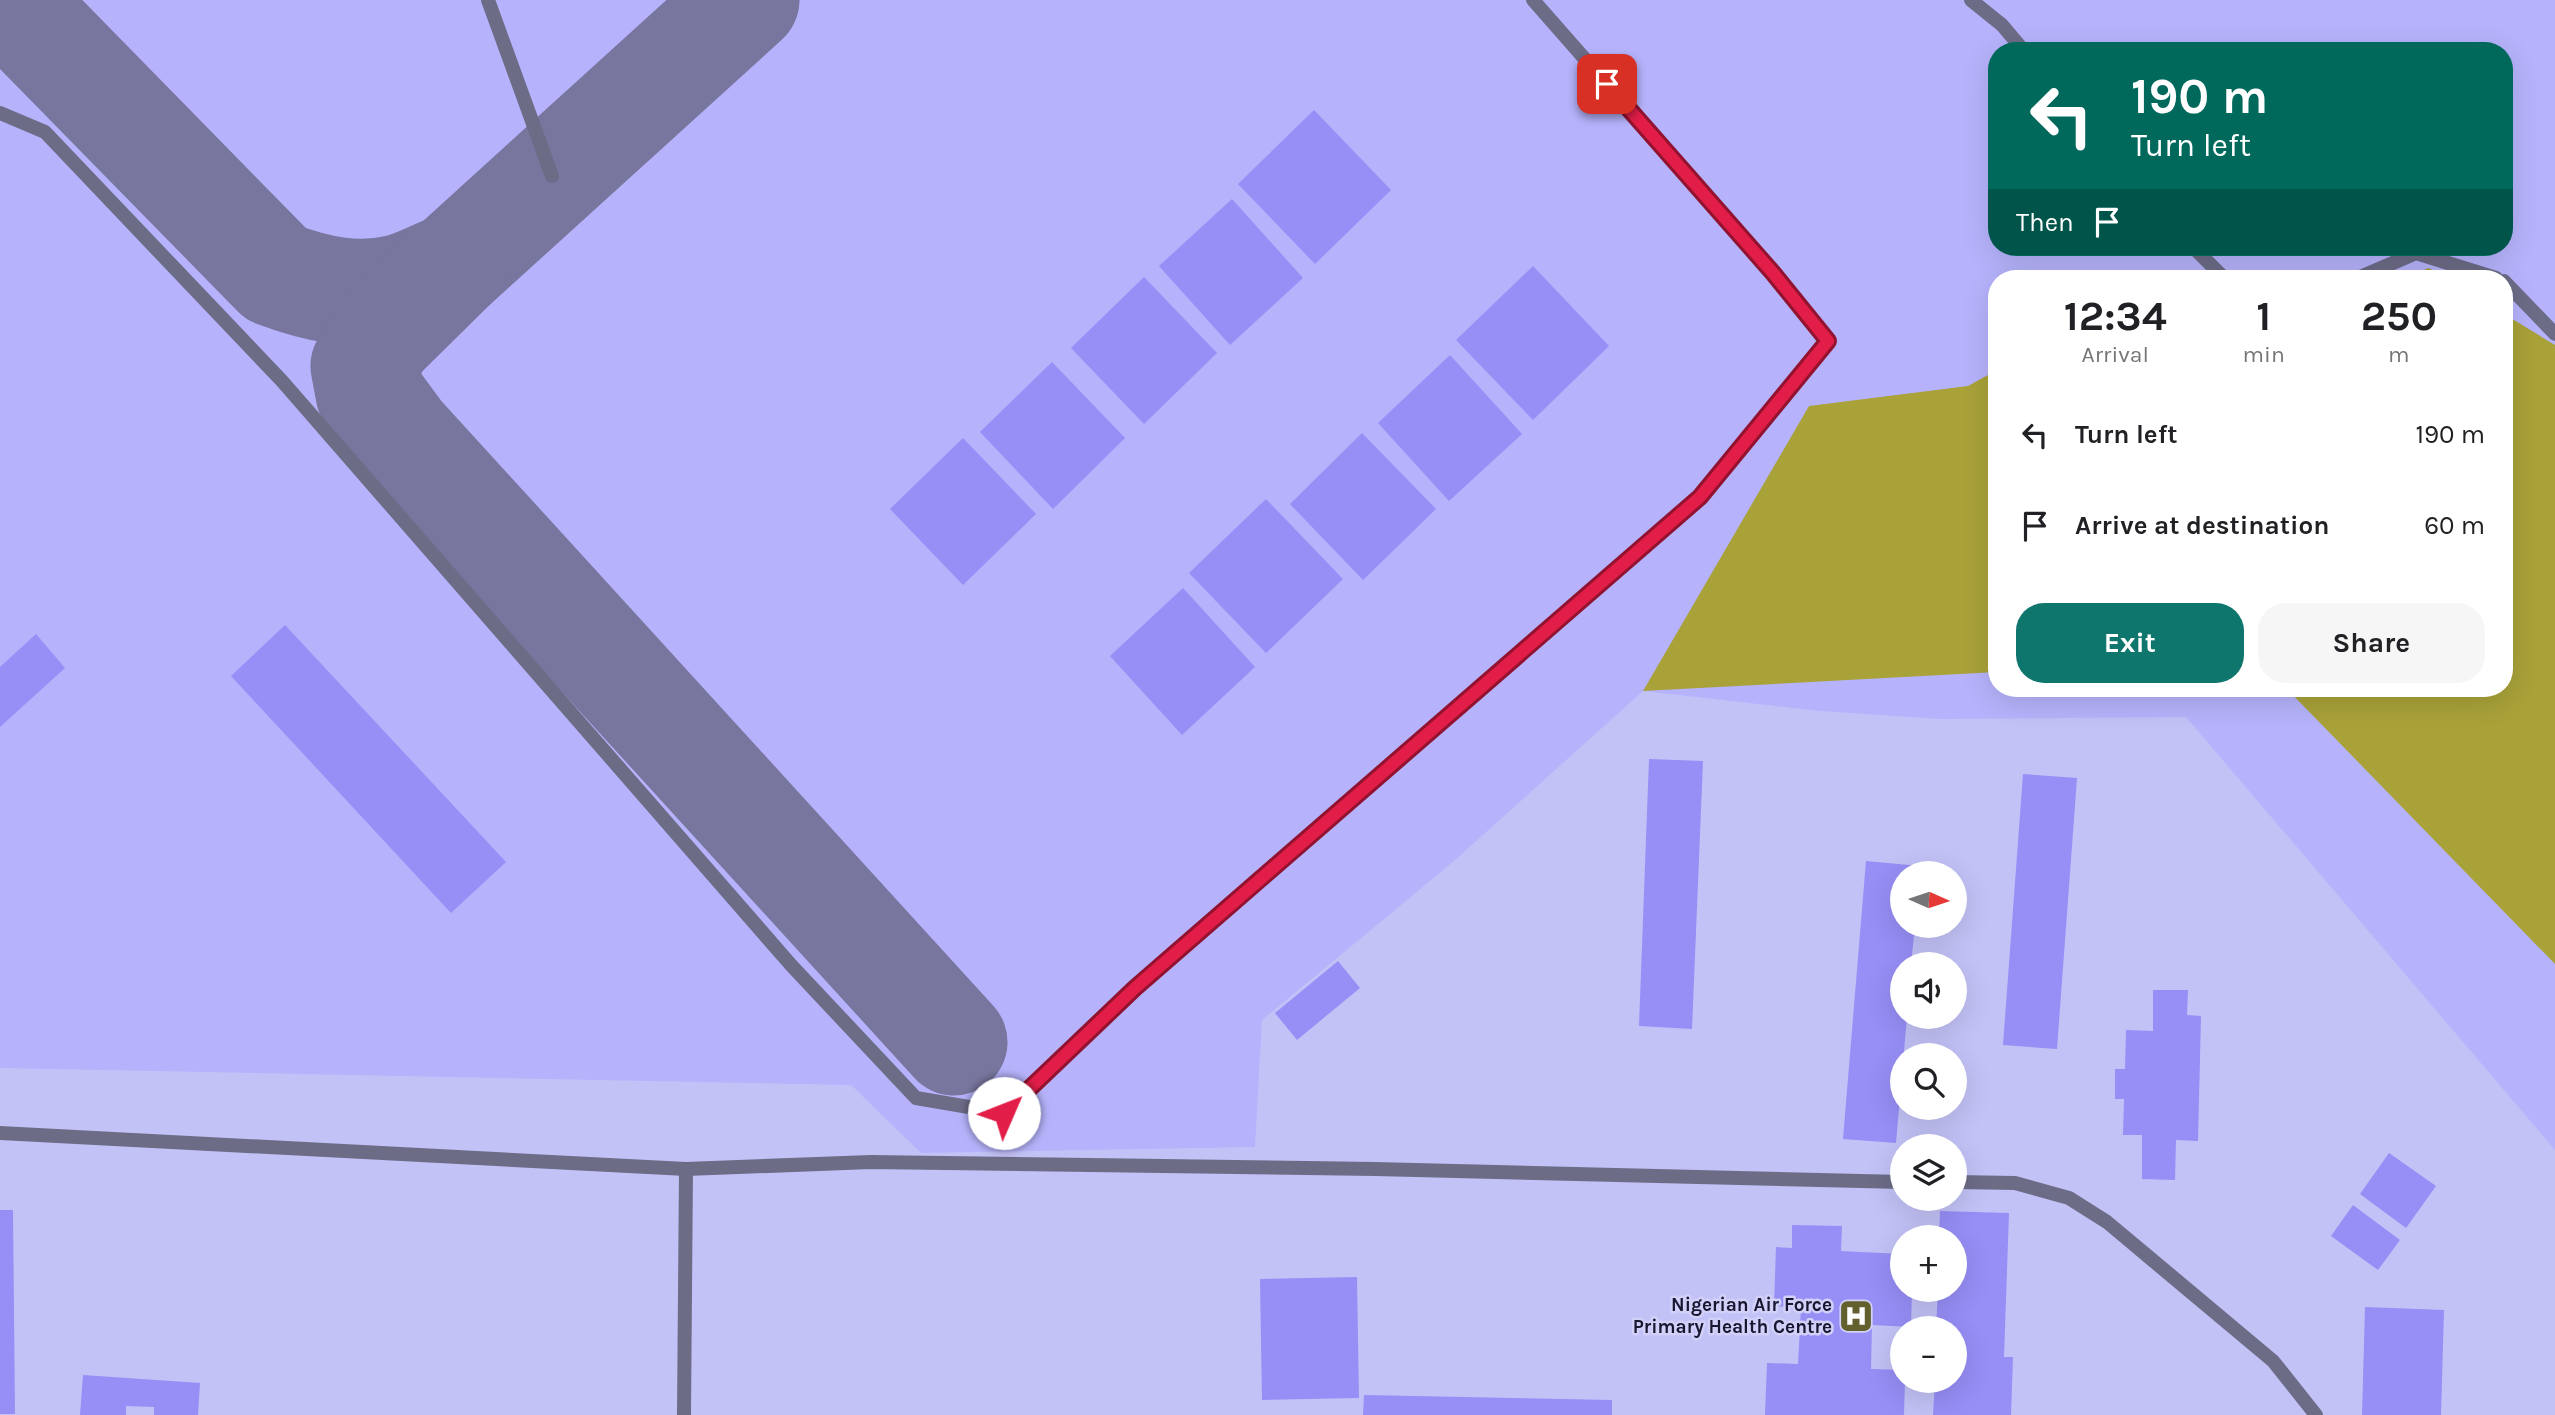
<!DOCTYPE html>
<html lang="en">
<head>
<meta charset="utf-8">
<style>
	body { margin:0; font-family:Karla,sans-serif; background:#f6f6f6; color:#202124; height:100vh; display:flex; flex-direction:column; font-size:26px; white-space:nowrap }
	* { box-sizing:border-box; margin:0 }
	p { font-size:23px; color:#757577 }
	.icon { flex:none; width:38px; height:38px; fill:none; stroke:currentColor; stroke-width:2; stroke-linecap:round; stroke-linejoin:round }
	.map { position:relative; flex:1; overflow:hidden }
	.side { position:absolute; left:1988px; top:270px; width:525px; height:427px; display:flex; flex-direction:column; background:#fff; border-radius:28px; box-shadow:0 7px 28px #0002 }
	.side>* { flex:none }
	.guide { position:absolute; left:1988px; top:42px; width:525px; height:214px; border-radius:28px; box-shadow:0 7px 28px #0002; background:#00695c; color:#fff; overflow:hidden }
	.needle { width:46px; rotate:93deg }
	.controls { position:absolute; left:1890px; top:861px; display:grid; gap:14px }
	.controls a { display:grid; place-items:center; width:77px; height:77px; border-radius:50%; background:#fff; box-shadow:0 7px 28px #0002; font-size:35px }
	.pin { position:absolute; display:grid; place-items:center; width:60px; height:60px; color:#fff; margin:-30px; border-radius:14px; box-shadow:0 4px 10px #0006 }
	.me { position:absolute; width:77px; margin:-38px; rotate:46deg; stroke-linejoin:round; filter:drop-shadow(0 0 5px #0008) }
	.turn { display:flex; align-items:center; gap:24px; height:147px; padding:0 28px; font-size:32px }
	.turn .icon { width:91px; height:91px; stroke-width:2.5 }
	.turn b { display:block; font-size:49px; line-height:60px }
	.then { display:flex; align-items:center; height:66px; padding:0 28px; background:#0003; gap:14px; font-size:26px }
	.eta { display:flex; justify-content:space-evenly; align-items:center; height:119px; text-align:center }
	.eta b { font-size:42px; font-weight:700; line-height:49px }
	.button { display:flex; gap:14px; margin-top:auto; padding:14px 28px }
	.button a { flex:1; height:80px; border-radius:28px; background:#0f766e; color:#fff; font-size:28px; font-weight:700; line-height:80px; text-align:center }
	.button a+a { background:#f6f6f6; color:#202124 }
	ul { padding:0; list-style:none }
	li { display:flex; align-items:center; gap:21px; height:91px; padding:0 28px }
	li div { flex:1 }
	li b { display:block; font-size:26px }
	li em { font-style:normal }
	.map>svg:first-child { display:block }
</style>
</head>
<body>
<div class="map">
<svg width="2555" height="1415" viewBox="0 0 2555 1415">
	<rect width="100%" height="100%" fill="#c3c2f7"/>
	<path fill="#b6b3fc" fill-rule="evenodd" d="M0,0H2555V1150L2186,717L1941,719L1820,711L1643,691L1454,861L1262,1020L1255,1147L921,1153L851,1085L0,1068ZM1997,51H2504V247H1997ZM1997,278H2504V688H1997Z"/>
	<g fill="#a9a239">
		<polygon points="2429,268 2445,278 2403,278"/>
		<polygon points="2504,314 2555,345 2555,964 2286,688 2504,688"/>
		<polygon points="1997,370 1997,672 1643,691 1809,406 1968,386"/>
	</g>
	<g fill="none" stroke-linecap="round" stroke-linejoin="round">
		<g stroke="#78769e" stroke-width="107">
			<path d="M0,1L27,20L276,274C316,289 356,298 398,288C416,284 435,273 453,266L746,0"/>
			<polyline points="453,266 380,338 364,366 369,393 400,435 954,1042"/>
		</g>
	</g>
	<g fill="#978ef6">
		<polygon points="1314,110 1391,190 1315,264 1238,184"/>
		<polygon points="1232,199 1303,278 1230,345 1159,266"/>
		<polygon points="1533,266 1609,346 1533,420 1456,340"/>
		<polygon points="1144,277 1217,353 1144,424 1071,348"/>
		<polygon points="1450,355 1522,434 1449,501 1378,423"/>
		<polygon points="1052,362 1125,438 1053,509 980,432"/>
		<polygon points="1362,433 1436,509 1363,580 1290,504"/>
		<polygon points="963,438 1036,514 963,585 890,509"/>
		<polygon points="1266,499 1343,579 1266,653 1189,573"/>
		<polygon points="1183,588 1255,667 1182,735 1110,656"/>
		<polygon points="285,625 506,862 451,913 231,676"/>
		<polygon points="36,634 65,668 0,727 0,667"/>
		<polygon points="1649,759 1703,761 1692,1029 1639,1026"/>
		<polygon points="2023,774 2077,778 2057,1049 2003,1045"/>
		<polygon points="1866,861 1920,866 1919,873 1902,873 1902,926 1915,926 1911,964 1902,964 1902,1017 1907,1017 1896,1143 1843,1139"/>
		<polygon points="1338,961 1360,988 1297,1040 1275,1013"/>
		<polygon points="2153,990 2188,990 2187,1015 2201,1016 2198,1141 2176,1140 2175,1180 2142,1179 2142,1135 2123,1135 2124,1099 2115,1099 2115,1069 2125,1069 2126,1030 2153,1031"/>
		<polygon points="2389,1153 2436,1186 2406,1228 2360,1194"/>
		<polygon points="2353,1205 2400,1240 2378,1270 2331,1236"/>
		<polygon points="0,1210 13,1210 15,1414 0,1414"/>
		<polygon points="1940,1211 2009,1213 2004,1357 2013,1357 2011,1415 1933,1415 1935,1381 1955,1381 1955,1328 1936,1328 1938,1290 1955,1290 1955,1237 1939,1237"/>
		<polygon points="1792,1225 1842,1226 1841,1251 1902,1254 1902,1290 1912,1290 1911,1327 1872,1325 1871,1369 1902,1370 1902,1381 1905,1381 1904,1415 1765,1415 1767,1363 1798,1364 1801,1308 1774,1306 1776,1247 1792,1248"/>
		<polygon points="1357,1277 1359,1398 1262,1400 1260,1279"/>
		<polygon points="2365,1307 2444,1310 2441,1415 2362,1415"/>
		<polygon points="83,1375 200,1383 198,1415 154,1415 154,1407 126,1406 126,1415 80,1415"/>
		<polygon points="1364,1395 1612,1400 1612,1415 1363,1415"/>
	</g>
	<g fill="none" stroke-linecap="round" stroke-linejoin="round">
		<g stroke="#6d6c87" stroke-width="14">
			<polyline points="488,0 552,176"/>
			<polyline points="1971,0 2002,25 2024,51"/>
			<polyline points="0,113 45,132 282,381 791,965 916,1098 1004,1113 1135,988 1700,497 1828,341 1773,273 1533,0"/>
			<polyline points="2193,247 2224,278"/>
			<polyline points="2358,278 2416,253 2496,278"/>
			<polyline points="2504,281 2555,334"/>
		</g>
		<g stroke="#6d6c87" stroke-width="14">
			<polyline points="0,1133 686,1169 871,1162 1375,1169 1902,1182"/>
			<polyline points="1955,1182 2015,1183 2069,1198 2107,1222 2273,1361 2316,1415"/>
			<polyline points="684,1415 686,1169"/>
		</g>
	</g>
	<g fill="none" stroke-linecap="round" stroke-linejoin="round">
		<g stroke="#92132f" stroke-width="18">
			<polyline id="route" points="1004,1113 1135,988 1700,497 1828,341 1773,273 1607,84"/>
		</g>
		<use href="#route" stroke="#e11d48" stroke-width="12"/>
	</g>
	<defs>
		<g id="hospital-square" transform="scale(1.75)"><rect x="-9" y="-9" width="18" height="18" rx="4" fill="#63602d" stroke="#d1d0f9"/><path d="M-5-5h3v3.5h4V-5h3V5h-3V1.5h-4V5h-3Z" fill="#fff"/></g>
	</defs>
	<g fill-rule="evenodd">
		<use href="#hospital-square" x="1856" y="1316"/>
	</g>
	<g text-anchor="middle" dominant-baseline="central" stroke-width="5" stroke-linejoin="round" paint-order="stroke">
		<g font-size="19" font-weight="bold" fill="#191730" stroke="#d1d0f9" text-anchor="end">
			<text x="1832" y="1305">Nigerian Air Force<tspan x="1832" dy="22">Primary Health Centre</tspan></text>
		</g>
	</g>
</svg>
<div class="controls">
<a><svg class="needle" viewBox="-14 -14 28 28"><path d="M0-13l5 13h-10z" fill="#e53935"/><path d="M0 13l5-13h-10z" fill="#757577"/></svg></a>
<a><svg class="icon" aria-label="sound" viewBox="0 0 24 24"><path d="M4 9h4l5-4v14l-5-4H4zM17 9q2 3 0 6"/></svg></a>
<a><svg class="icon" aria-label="search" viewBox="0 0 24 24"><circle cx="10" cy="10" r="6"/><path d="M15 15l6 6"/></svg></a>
<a><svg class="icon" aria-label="layers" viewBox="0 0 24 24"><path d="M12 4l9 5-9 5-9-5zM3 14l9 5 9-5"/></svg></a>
<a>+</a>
<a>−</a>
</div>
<div class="pin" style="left:1607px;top:84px;background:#d93025"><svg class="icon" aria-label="arrive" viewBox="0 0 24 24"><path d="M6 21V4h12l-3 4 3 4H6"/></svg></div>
<svg class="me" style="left:1004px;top:1113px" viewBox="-20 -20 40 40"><circle r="19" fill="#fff"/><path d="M0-13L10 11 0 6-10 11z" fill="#e11d48"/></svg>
<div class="guide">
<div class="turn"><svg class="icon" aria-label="left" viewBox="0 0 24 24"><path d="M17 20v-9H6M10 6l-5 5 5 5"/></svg><div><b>190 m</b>Turn left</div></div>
<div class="then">Then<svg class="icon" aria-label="arrive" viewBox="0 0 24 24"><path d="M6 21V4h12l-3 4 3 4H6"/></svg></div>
</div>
<section class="side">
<div class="eta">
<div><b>12:34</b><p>Arrival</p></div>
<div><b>1</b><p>min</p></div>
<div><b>250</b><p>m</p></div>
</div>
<ul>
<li><svg class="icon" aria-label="left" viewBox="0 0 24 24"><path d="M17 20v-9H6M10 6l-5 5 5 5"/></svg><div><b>Turn left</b></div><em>190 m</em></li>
<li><svg class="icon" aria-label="arrive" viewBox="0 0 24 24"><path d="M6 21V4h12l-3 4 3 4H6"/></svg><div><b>Arrive at destination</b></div><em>60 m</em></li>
</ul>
<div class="button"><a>Exit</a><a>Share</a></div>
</section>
</div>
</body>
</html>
